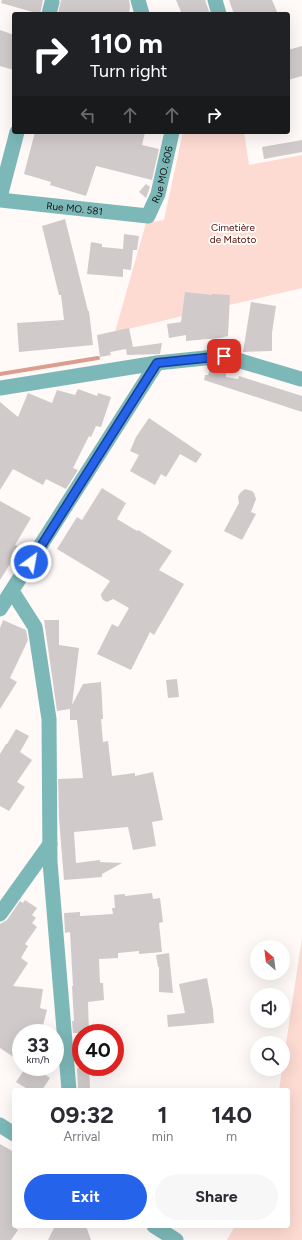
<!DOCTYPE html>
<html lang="en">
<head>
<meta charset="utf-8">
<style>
	body { margin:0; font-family:Figtree,sans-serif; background:#f7f7f7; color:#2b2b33; height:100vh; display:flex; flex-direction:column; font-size:15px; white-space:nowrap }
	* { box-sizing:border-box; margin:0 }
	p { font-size:13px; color:#7c7c81 }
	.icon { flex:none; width:22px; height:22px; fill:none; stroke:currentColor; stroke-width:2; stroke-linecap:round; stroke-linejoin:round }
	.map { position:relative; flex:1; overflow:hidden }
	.sheet { position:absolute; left:12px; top:1088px; width:278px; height:140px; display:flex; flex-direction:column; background:#fff; border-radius:4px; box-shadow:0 4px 16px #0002 }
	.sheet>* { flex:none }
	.guide { position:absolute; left:12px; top:12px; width:278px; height:122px; border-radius:4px; box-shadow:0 4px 16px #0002; background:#202124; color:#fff; overflow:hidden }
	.needle { width:26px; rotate:332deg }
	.buttons { position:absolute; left:250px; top:940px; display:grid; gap:8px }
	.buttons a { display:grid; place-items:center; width:40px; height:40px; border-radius:50%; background:#fff; box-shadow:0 4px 16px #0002; font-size:20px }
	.speed { position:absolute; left:12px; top:1024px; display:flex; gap:8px; font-size:20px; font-weight:700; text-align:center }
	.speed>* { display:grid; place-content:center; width:52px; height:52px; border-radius:50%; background:#fff; box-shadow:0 4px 16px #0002; line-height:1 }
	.speed small { font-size:10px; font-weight:400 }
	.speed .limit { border:6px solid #d22; background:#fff; color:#111 }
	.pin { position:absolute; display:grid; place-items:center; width:34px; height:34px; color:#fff; margin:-17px; border-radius:8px; box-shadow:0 2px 6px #0006 }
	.me { position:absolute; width:44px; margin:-22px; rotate:32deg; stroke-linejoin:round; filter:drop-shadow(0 0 3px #0008) }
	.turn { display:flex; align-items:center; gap:14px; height:84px; padding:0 12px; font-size:18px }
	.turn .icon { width:52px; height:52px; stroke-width:2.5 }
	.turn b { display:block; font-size:28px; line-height:34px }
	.lanes { display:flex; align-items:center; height:38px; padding:0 12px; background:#0003; justify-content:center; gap:20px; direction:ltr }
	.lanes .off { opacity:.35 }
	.eta { display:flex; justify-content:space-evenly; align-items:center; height:68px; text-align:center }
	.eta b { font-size:24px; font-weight:700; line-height:28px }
	.button { display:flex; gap:8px; margin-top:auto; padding:8px 12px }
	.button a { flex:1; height:46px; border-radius:24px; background:#2563eb; color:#fff; font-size:16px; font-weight:700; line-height:46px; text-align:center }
	.button a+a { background:#f7f7f7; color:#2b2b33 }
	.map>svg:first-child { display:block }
</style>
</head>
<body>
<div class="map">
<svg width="302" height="1240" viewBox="0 0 302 1240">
	<rect width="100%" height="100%" fill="#fff9f8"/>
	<g fill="#fddbd3">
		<polygon points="183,132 244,132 249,165 302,155 302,288 115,332 146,223 164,220"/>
		<polygon points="302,938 302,1240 227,1240 235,1226 288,1226 288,1090 279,1090"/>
	</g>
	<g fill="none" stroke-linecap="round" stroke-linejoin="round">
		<g stroke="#da9d8e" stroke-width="4">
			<polyline points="224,350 233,349"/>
			<polyline points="0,374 98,358"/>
		</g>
	</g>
	<g fill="#d0cbca">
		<polygon points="2,0 43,0 40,14 1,3"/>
		<polygon points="61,0 129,0 130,6 129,14 58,14"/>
		<polygon points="176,0 205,0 210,14 182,14"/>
		<polygon points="229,0 272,0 278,14 234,14"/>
		<polygon points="0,30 14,35 14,70 0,66"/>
		<polygon points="302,46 302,76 288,80 288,50"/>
		<polygon points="35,132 145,132 142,145 159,149 152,180 96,166 86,196 50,185 51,182 24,174"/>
		<polygon points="302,140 302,152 264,159 262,147"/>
		<polygon points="146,184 150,187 146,198 139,192"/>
		<polygon points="65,219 88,311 89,311 93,345 19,352 17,323 64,320 61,295 59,295 42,226"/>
		<polygon points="124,234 139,236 137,250 133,250 131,270 123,269 123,277 87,274 91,242 102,244 102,247 123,249"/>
		<polygon points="185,292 212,295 212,294 230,295 228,336 220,338 186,341 186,335 169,338 167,324 181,322"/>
		<polygon points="251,302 276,306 272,333 272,351 243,352"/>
		<polygon points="129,328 133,347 162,343 160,354 127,355 126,349 110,352 111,355 100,357 97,335"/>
		<polygon points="211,366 226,372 226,377 238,379 239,376 302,396 302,412 204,380 205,375 208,375"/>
		<polygon points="78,389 97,396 98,393 111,397 101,427 96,426 91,437 89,436 73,468 78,470 66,489 46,479 43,485 13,469 0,490 0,402 18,417 28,393 52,403 57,390 75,395"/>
		<polygon points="149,418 202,454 196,463 180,454 166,477 161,474 155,485 130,471 139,455 130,451 136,437"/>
		<polygon points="102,488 126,503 117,519 137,531 138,530 172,551 159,570 184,584 154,635 150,632 131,670 97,654 112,624 118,627 129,608 113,599 107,602 103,600 101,596 101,594 110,581 57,549 77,517 82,520"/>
		<polygon points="245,489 252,491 254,493 256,499 251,512 256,514 242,540 224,531 239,503 238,497 240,493"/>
		<polygon points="0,501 31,518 15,545 20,548 0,580"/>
		<polygon points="3,620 26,630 28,640 10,678 17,682 0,709 0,628"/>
		<polygon points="44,620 59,620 59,645 79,648 72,705 83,684 101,682 103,719 101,719 103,742 108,741 112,776 135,773 135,776 153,772 163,820 152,822 156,846 133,850 128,827 74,832 76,863 100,860 100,862 122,863 102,874 102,877 64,880 59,819 58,779 83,778 77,720 70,720 70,709 57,711"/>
		<polygon points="177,679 179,697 168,698 166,680"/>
		<polygon points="16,729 29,736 20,752 32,760 17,782 25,787 9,811 0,806 0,754 6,744 7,744"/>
		<polygon points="152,893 153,899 160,898 163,922 159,923 162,952 139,954 139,951 118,953 118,958 99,959 100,983 103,983 104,1000 88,1002 89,1033 73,1033 72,1021 74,1021 72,986 73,986 70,932 65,933 64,913 80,912 80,916 113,914 112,908 115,908 114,895 125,894 125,896"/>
		<polygon points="25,900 37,908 32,915 36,918 32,923 37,927 25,944 28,946 21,958 28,963 13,986 43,989 40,1008 47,1010 41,1033 21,1033 21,1062 0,1048 0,924 7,920 20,901 23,903"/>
		<polygon points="169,953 173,993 159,992 159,967 158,967 156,955"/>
		<polygon points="207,978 213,1010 214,1023 168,1027 167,1015 185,1013 179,984"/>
		<polygon points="26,1067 34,1067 50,1078 42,1090 29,1090 16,1082"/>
		<polygon points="77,1068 89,1068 90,1088 78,1089"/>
		<polygon points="0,1144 14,1152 14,1227 18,1230 11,1240 0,1240"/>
		<polygon points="55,1226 85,1226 87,1229 91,1240 48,1240"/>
	</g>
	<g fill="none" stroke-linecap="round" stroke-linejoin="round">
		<g stroke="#7db8b8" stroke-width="15">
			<polyline points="138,0 142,14"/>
			<polyline points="215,0 219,14"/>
			<polyline points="49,14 52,2"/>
			<polyline points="0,197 17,132"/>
			<path id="s1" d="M0,200L148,216L158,194L172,132"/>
			<polyline points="0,388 157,363 224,356 301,379"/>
			<polyline points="12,591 35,627 49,719 50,862 69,1090"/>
			<polyline points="0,609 157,363"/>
			<polyline points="0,914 50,844"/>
			<polyline points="0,1125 14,1134"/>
			<polyline points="154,1226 176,1240"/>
		</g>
	</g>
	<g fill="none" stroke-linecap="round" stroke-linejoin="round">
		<g stroke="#184099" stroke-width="10">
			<polyline id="route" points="31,562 157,363 224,356"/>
		</g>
		<use href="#route" stroke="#2563eb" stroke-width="7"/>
	</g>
	<g text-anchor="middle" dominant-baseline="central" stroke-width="3.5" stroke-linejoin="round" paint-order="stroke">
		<g font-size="10" fill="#141312" stroke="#fff">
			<text stroke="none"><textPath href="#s1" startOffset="193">Rue MO. 606</textPath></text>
			<text stroke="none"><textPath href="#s1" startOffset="75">Rue MO. 581</textPath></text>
		</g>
		<g font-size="10" fill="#530b00" stroke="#fff">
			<text x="233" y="227">Cimetière<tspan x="233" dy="12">de Matoto</tspan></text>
		</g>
	</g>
</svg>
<div class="buttons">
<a><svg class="needle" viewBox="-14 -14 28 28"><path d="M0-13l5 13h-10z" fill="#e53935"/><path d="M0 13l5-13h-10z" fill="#7c7c81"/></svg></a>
<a><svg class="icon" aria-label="sound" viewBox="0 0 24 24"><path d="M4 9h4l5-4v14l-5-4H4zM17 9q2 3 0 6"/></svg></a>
<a><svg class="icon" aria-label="search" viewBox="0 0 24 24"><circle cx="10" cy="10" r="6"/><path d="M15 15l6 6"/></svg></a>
</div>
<div class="speed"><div>33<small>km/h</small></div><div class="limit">40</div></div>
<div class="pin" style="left:224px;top:356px;background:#d93025"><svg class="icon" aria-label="arrive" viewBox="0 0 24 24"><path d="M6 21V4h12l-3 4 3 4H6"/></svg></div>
<svg class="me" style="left:31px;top:562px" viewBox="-20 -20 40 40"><circle r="17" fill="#2563eb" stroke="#fff" stroke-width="3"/><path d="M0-11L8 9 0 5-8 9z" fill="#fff"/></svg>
<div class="guide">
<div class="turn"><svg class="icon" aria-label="right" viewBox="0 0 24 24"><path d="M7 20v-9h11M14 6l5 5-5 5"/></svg><div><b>110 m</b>Turn right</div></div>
<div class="lanes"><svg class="icon off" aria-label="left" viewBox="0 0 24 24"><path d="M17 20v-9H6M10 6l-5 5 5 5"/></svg><svg class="icon off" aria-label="ahead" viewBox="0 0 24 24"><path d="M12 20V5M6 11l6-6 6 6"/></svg><svg class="icon off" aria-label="ahead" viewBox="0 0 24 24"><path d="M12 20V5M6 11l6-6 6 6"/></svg><svg class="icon" aria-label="right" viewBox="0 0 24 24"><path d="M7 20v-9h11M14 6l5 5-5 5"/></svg></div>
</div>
<section class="sheet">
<div class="eta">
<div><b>09:32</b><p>Arrival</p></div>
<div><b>1</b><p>min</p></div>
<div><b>140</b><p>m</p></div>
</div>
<div class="button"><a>Exit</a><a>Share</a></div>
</section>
</div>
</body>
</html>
